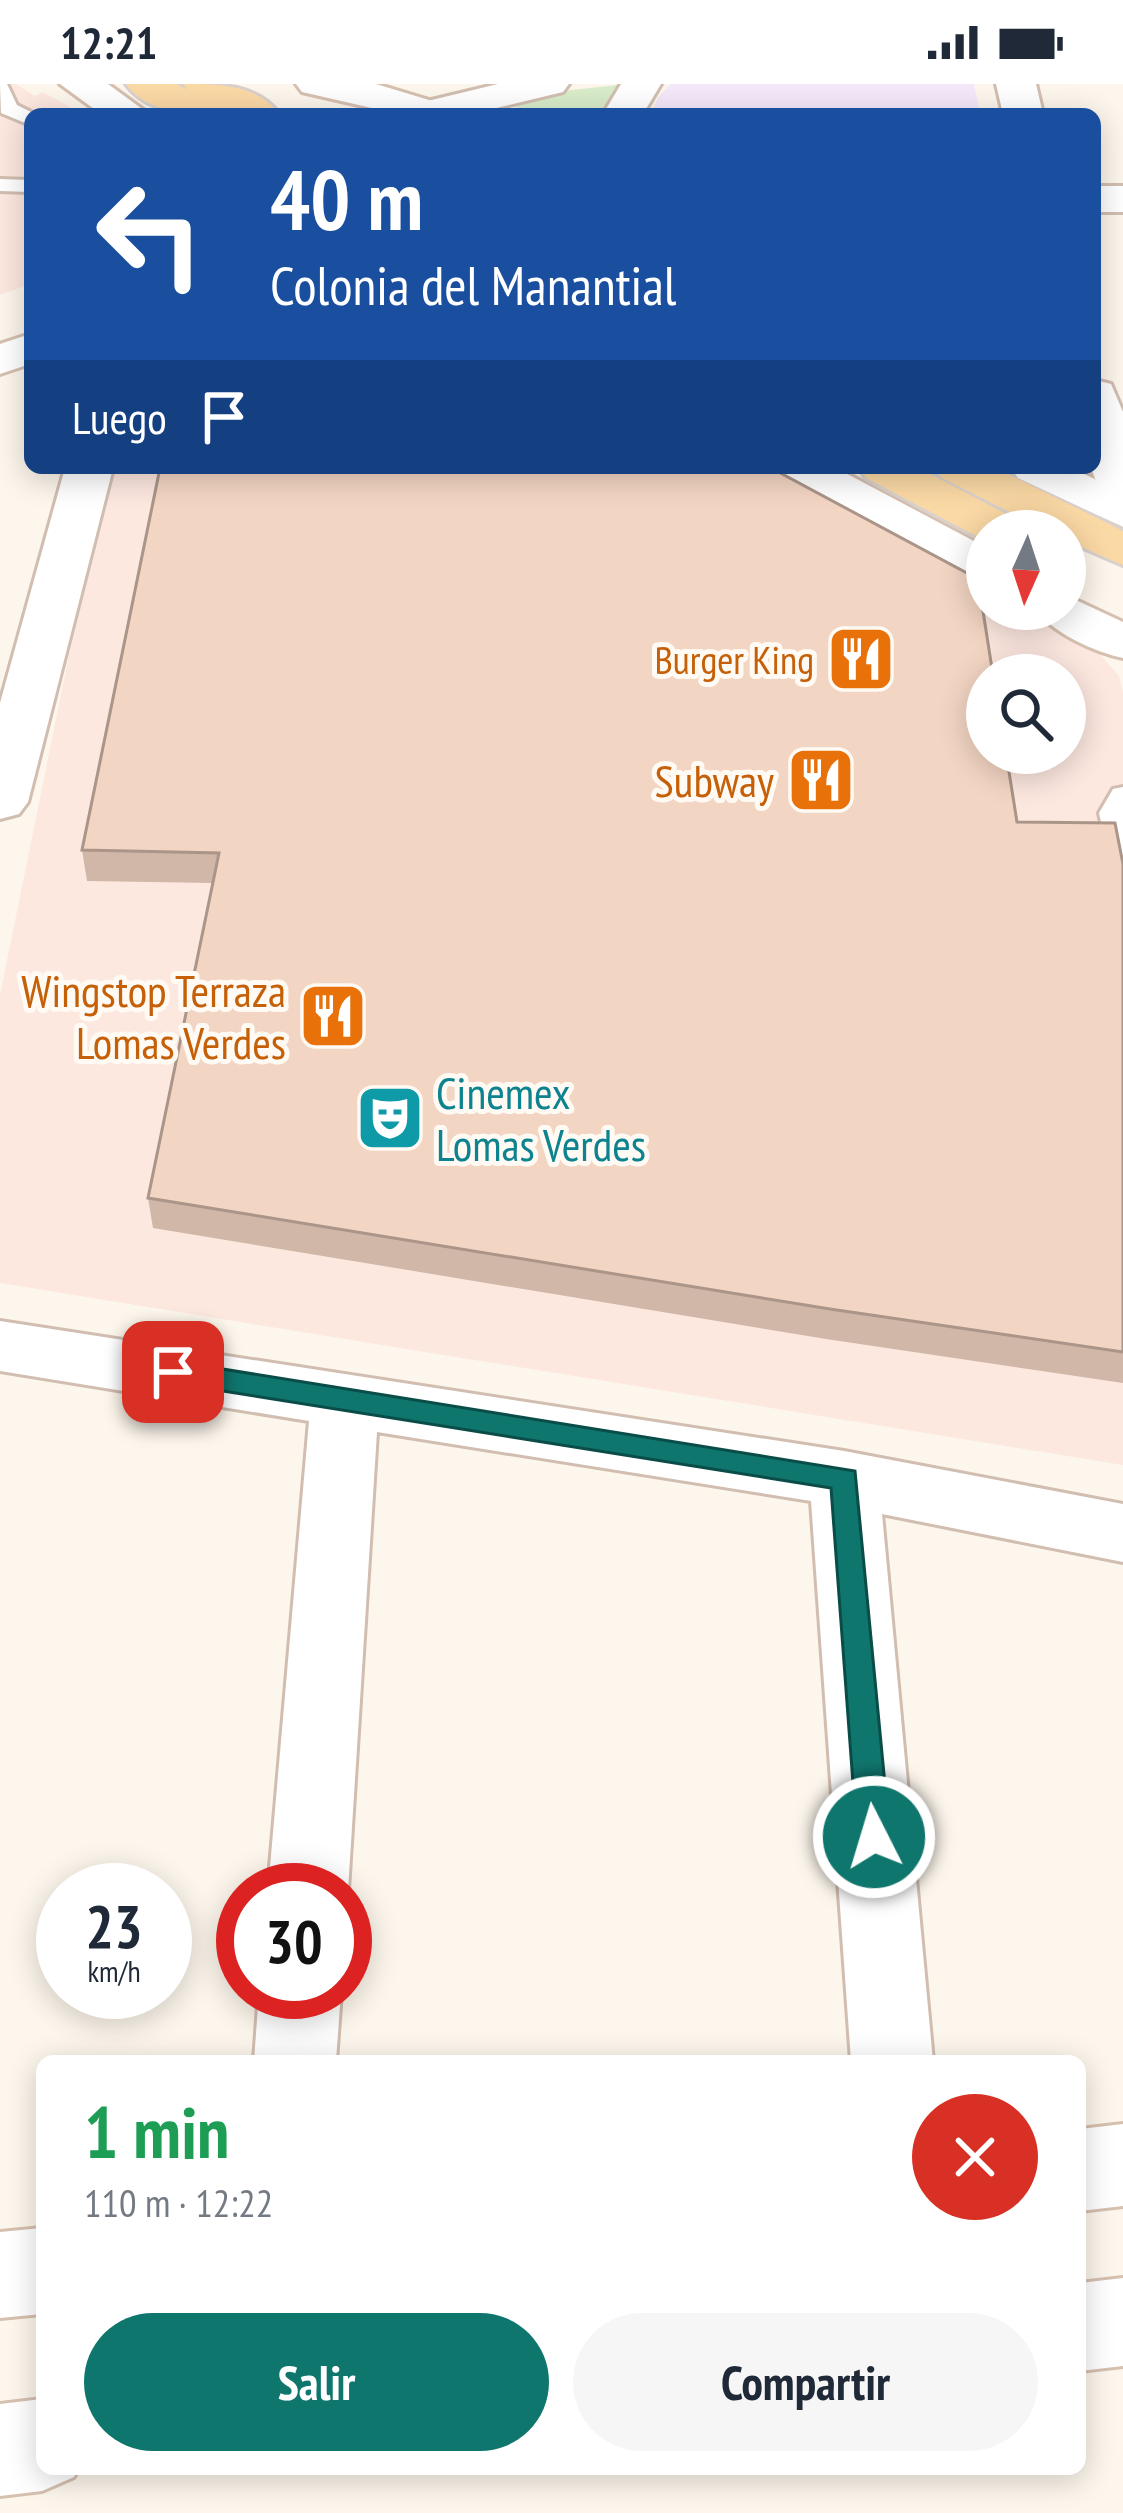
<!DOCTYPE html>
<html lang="es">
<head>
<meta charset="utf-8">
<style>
	body { margin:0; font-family:"PT Sans Narrow",sans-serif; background:#f6f6f7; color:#1f2937; height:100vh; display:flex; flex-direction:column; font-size:45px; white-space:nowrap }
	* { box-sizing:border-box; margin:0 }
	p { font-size:39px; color:#747a83 }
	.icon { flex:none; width:66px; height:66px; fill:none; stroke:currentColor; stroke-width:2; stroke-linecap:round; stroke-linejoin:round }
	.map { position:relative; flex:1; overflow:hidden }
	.drawer { position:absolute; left:36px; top:1971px; width:1050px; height:420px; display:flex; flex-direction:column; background:#fff; border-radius:18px; box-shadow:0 6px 30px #0003 }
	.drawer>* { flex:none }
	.banner { position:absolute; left:24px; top:24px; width:1077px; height:366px; border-radius:18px; box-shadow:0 6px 30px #0003; background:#1a4fa0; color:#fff; overflow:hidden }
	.needle { width:78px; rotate:183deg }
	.fabs { position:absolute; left:966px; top:426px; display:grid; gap:24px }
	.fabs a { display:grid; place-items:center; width:120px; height:120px; border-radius:50%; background:#fff; box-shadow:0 6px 30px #0003; font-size:60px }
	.speed { position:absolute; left:36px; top:1779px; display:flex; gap:24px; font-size:60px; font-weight:700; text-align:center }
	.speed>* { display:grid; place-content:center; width:156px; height:156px; border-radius:50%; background:#fff; box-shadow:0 6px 30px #0003; line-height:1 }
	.speed small { font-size:30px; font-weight:400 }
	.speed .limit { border:18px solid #d22; background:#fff; color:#111 }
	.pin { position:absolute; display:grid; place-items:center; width:102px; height:102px; color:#fff; margin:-51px; border-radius:24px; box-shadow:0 6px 18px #0006 }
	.me { position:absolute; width:132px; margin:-66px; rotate:355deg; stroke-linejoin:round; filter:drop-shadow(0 0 9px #0008) }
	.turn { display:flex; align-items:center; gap:42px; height:252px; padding:0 48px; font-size:54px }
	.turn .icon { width:156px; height:156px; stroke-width:2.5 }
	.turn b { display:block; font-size:84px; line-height:102px }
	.then { display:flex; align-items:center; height:114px; padding:0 48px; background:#0003; gap:24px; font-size:45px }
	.round { display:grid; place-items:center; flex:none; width:126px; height:126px; border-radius:63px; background:#f6f6f7 }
	.summary { display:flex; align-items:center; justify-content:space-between; height:204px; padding:0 48px }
	h1 { font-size:72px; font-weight:600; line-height:90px; color:#1e9e55 }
	.cta { display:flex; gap:24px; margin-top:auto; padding:24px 48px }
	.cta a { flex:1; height:138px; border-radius:72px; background:#0f766e; color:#fff; font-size:48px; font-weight:600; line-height:138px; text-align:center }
	.cta a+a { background:#f6f6f7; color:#1f2937 }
	.status { display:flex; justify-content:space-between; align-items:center; height:84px; padding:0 60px; background:#fff; direction:ltr }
	.status svg { height:33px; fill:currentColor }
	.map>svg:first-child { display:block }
</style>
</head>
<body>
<div class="status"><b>12:21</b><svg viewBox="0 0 49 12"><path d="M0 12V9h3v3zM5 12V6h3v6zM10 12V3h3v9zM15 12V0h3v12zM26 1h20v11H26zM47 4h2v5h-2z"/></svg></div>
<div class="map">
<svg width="1123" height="2429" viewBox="0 0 1123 2429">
	<rect width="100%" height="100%" fill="#fdf6ec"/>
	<g fill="#fde8e0" fill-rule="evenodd">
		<polygon points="0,0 16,0 35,12 43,8 82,30 30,30 30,200 0,211"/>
		<path d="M107,384H781L987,495V525H1042L1077,544L1119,592L1123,608V1381L0,1199V911ZM987,591H1065V669H987Z"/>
	</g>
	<polygon fill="#f3e8fa" points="671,0 974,0 980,30 652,30 658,13"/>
	<polygon fill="#d8ecc9" points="628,0 611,30 531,30 497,14"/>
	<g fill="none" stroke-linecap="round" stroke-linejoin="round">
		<g stroke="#d1beb0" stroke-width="6">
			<g id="lane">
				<polygon points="0,0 7,0 17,21 35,30 30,30 30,41 1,29"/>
				<polygon points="0,95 30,96 30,108 0,107"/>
				<polygon points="1123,703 1123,784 1109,775 1099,729 1113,705"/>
			</g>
		</g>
		<g stroke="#d1beb0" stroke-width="6">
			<g id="street">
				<polygon points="498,0 569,0 563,8 471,30 409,28 415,20"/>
				<polygon points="621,0 661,0 643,30 603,30"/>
				<polygon points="996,0 1036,0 1043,30 1003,30"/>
				<rect x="1095" y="102" width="28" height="26"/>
				<polygon points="1095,296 1111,300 1123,328 1123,428 1106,424 1091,384 1095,384"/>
				<polygon points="65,384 113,384 28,718 19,730 0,735 0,619"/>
				<polygon points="0,1237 844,1367 1123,1420 1123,1478 882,1430 933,1977 851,1977 811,1417 377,1348 348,1806 345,1811 345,1806 268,1806 309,1337 0,1287"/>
				<polygon points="259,1908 341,1908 336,1977 254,1977"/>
			</g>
		</g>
		<g stroke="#d6c0b0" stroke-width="6">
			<g id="secondary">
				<polygon points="60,0 108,0 149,30 101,30"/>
				<polygon points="296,0 376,0 449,22 455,30 398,30 302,8"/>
				<polygon points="30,250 30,280 0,290 0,260"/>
				<polygon points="776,384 836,384 987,464 987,499 969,495 783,394"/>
				<polygon points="1011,384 1072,384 1123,409 1123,443 1018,394"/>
				<path d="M1065,511L1123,538V574C1095,568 1052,549 1036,525H1065Z"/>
				<polygon points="1123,2040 1123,2122 1080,2127 1080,2045"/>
				<polygon points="42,2144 42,2230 0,2234 0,2148"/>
				<polygon points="1123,2194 1123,2282 1080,2287 1080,2199"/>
				<polygon points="42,2315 42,2385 78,2385 74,2393 42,2407 0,2412 0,2320"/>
			</g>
		</g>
		<g stroke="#dad1cd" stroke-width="6">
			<g id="primary">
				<path d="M126,0H176L188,6L183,0C217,0 257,0 279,30H229L219,25L223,30C189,30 149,31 126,0Z"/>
				<polygon points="859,384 919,384 1014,434 1021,444 987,447 987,456 980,454 866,394"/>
				<polygon points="935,384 996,384 1123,447 1123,481 1065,456 1065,447 1047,447 942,394"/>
			</g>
		</g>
		<use href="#lane" fill="#fff" fill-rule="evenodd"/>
		<use href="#street" fill="#fff" fill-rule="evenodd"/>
		<use href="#secondary" fill="#fff" fill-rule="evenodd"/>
		<use href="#primary" fill="#fbd9a5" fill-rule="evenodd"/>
	</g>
	<polygon fill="#d1b7a8" points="1017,738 1123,780 1123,1299 826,1255 153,1144 148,1114 213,799 87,797 82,766"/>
	<polygon fill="#f3d5c3" stroke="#aa9588" stroke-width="3" points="160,384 771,384 978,495 993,591 987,591 987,669 1006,669 1017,738 1115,739 1123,780 1123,1268 830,1225 148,1114 219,769 82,766"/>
	<polygon fill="#0f766e" stroke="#0a4d48" stroke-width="3" points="173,1277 855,1387 890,1753 885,1763 874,1767 862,1763 857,1753 831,1404 173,1299 159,1288"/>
	<defs>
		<g id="restaurant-square" transform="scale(3.45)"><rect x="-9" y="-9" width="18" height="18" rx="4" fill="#e8710a" stroke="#fffaf3"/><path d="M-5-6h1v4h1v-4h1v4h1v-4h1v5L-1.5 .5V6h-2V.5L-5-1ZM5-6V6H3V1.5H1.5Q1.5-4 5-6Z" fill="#fff"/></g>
		<g id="theatre-square" transform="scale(3.45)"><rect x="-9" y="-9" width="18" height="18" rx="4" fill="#0f9aa8" stroke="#fffaf3"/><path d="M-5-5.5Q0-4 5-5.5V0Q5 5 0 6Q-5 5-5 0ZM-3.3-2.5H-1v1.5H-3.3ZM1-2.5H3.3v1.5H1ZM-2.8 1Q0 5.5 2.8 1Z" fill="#fff"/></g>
	</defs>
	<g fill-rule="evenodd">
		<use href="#restaurant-square" x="861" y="575"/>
		<use href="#restaurant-square" x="821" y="696"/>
		<use href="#restaurant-square" x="333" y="932"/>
		<use href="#theatre-square" x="390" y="1034"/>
	</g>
	<g text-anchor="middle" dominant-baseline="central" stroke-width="10" stroke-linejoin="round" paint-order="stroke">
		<g font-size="39" fill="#c56008" stroke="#fffaf3" text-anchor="end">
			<text x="814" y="575">Burger King</text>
		</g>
		<g font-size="45" fill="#c56008" stroke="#fffaf3" text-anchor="end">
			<text x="774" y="696">Subway</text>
			<text x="286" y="906">Wingstop Terraza<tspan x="286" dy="52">Lomas Verdes</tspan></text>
		</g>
		<g font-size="45" fill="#0d838f" stroke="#fffaf3" text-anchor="start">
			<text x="436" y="1008">Cinemex<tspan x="436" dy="52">Lomas Verdes</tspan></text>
		</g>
	</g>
</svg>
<div class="fabs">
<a><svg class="needle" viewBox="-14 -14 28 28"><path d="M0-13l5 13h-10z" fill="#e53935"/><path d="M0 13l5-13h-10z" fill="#747a83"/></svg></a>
<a><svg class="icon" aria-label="search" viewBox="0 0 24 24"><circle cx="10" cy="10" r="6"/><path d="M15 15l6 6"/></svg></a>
</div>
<div class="speed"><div>23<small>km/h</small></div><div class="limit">30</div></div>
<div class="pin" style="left:173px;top:1288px;background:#d93025"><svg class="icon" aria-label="arrive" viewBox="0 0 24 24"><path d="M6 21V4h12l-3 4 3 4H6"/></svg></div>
<svg class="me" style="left:874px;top:1753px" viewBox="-20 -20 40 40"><circle r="17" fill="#0f766e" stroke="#fff" stroke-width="3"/><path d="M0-11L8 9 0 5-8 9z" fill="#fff"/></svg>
<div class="banner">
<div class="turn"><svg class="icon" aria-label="left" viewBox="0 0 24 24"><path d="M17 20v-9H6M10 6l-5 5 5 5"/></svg><div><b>40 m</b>Colonia del Manantial</div></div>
<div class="then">Luego<svg class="icon" aria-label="arrive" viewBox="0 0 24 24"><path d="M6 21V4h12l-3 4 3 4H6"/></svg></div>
</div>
<section class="drawer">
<div class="summary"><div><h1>1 min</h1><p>110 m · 12:22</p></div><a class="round" style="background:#d93025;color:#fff"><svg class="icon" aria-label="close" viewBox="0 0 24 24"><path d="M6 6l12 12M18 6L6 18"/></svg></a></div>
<div class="cta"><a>Salir</a><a>Compartir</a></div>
</section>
</div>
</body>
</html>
